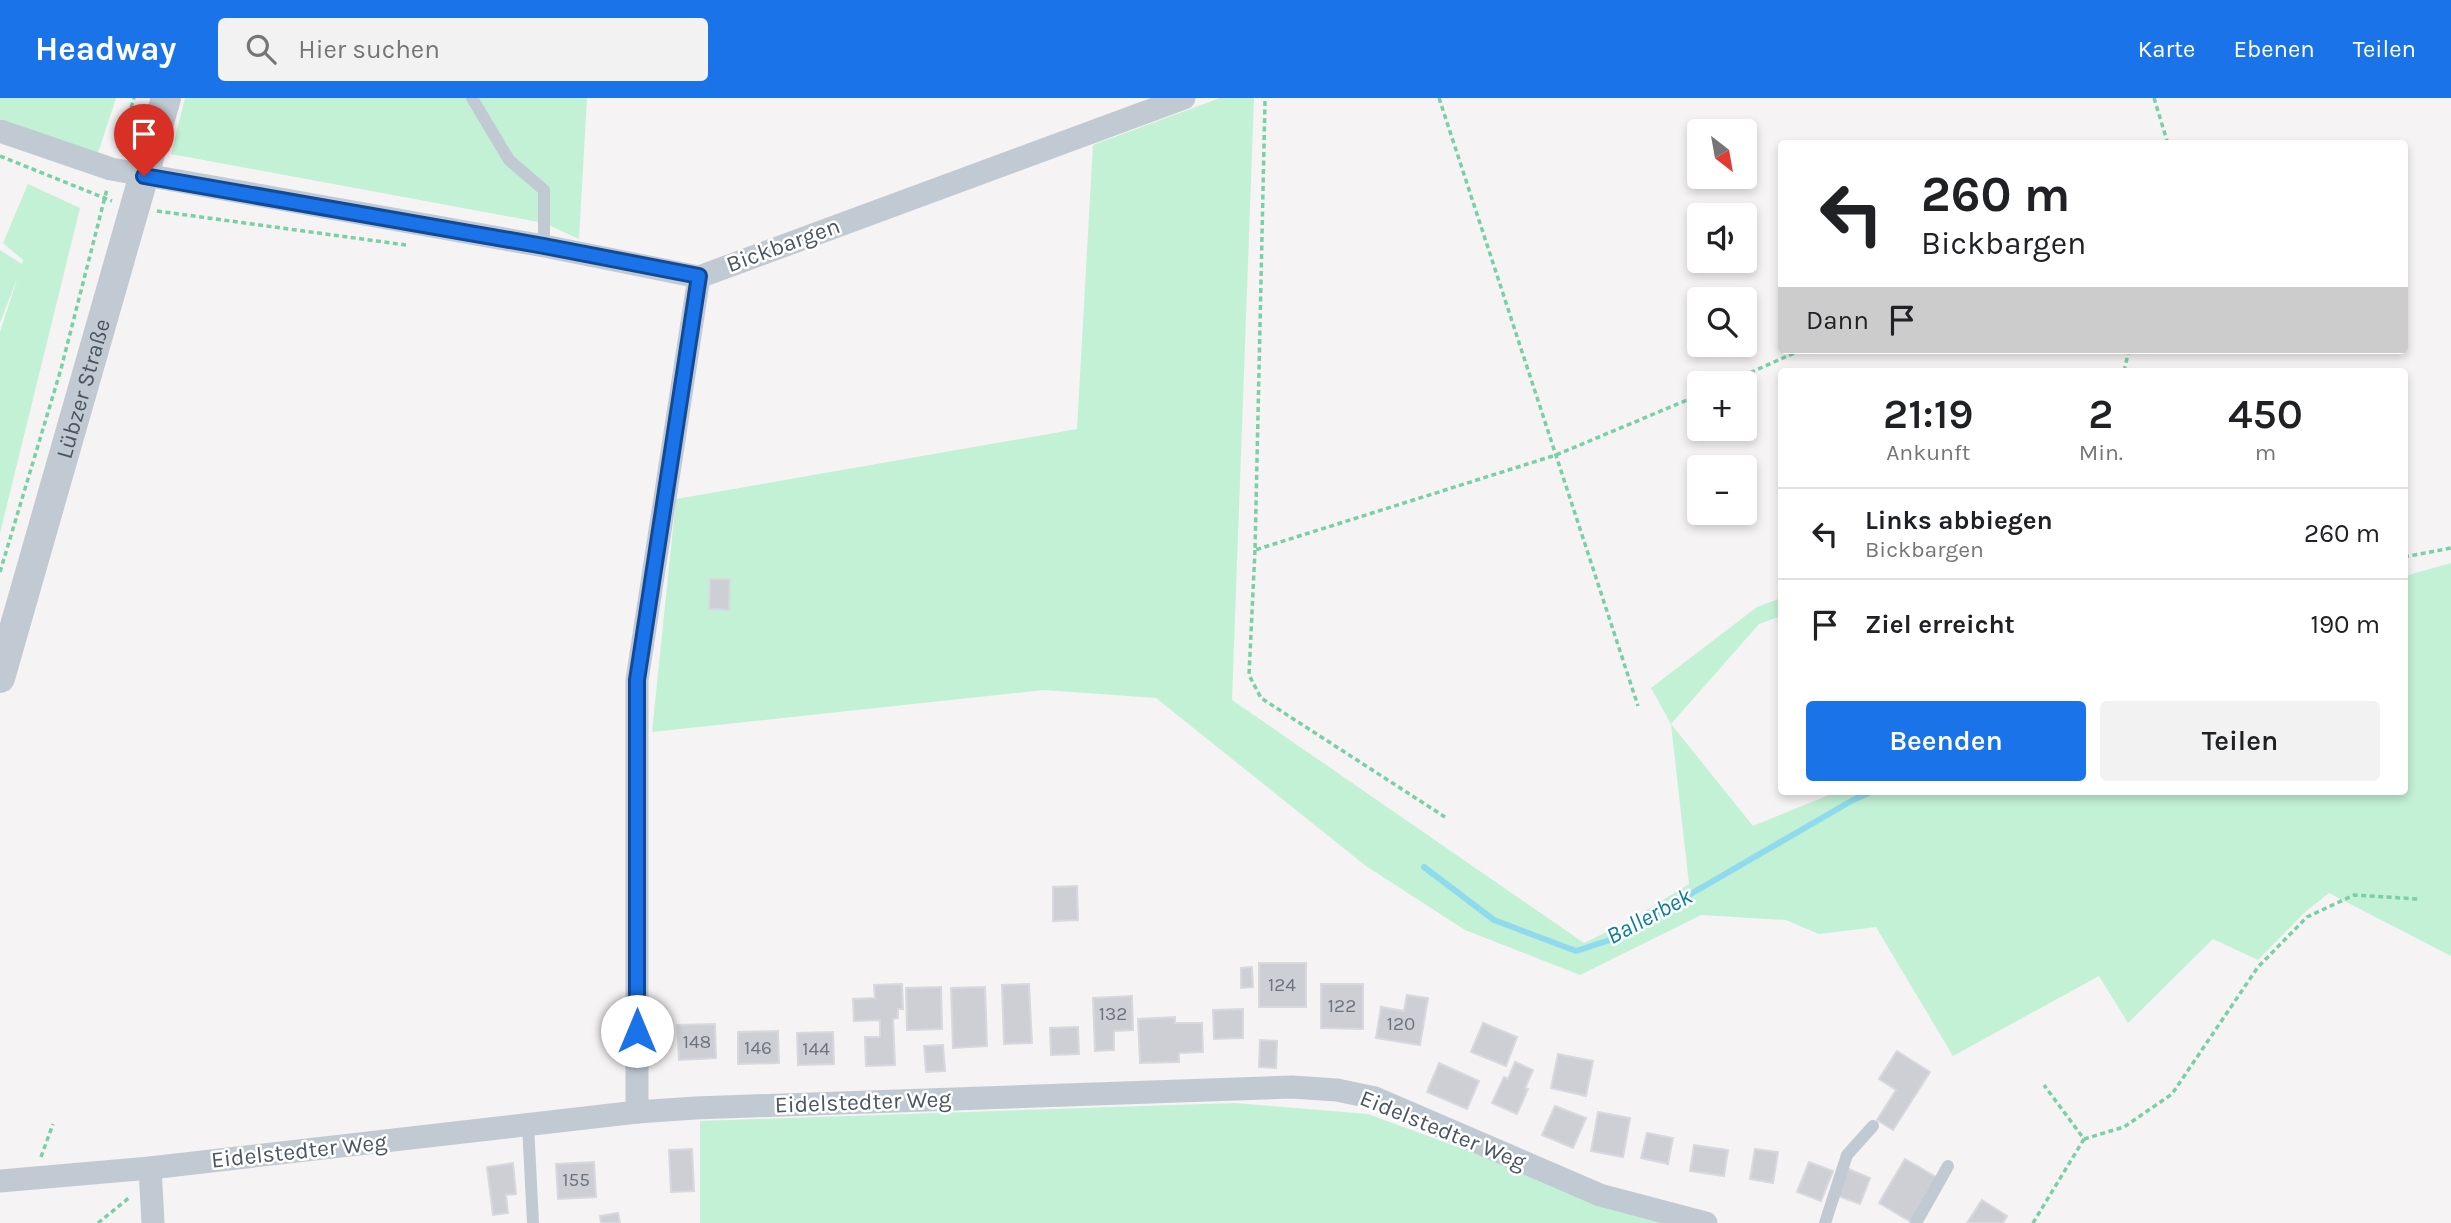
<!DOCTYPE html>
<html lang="de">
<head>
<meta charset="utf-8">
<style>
	body { margin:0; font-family:Karla,sans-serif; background:#f2f2f2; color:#202124; height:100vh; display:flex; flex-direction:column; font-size:26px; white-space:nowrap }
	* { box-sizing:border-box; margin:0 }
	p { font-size:23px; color:#757577 }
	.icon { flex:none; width:38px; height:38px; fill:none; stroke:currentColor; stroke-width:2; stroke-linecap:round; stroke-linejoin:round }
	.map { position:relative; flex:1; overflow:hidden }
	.panel { position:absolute; left:1778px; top:270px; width:630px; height:427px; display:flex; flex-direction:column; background:#fff; border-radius:7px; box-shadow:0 4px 10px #0003 }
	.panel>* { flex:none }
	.banner { position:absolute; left:1778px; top:42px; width:630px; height:214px; border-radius:7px; box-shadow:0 4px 10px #0003; background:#fff; color:#202124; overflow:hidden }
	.needle { width:46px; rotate:149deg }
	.fabs { position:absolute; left:1687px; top:21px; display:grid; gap:14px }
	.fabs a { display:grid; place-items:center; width:70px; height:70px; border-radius:7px; background:#fff; box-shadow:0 4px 10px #0003; font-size:35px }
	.pin { position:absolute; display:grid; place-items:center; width:60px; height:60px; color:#fff; margin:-72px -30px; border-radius:50% 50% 50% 0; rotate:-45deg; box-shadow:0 0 7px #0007 }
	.pin .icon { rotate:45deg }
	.me { position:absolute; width:77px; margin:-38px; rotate:0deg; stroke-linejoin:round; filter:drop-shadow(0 0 5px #0008) }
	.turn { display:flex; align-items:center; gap:24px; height:147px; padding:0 28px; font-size:32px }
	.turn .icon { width:91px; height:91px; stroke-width:2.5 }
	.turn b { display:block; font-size:49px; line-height:60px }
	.then { display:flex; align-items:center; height:66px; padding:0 28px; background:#0003; gap:14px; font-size:26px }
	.eta { display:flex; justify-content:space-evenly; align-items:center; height:119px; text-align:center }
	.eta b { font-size:42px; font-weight:600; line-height:49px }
	.button { display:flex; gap:14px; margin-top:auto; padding:14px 28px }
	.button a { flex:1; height:80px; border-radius:7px; background:#1a73e8; color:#fff; font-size:28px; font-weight:600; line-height:80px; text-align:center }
	.button a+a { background:#f2f2f2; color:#202124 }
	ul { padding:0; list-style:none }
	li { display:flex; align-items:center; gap:21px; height:91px; padding:0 28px; border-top:2px solid #e0e0e0 }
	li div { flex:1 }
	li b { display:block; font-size:26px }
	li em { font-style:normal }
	header { display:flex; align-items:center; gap:42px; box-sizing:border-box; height:98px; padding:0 35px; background:#1a73e8; color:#fff }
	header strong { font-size:33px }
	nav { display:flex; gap:38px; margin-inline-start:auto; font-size:24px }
	.search { width:490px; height:63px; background:#f2f2f2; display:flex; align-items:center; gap:18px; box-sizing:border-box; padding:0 24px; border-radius:7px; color:#757577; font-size:26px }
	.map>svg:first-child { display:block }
</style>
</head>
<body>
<header>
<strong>Headway</strong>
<div class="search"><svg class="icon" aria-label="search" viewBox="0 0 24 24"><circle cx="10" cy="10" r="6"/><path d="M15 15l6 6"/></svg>Hier suchen</div>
<nav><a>Karte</a><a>Ebenen</a><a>Teilen</a></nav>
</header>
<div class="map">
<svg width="2451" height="1125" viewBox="0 0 2451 1125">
	<rect width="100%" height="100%" fill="#f5f3f3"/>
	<g fill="#c3f1d5">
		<polygon points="0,0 116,0 98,55 0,21"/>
		<polygon points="185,0 587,0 579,141 544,125 171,56"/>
		<polygon points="1220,0 1254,0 1232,602 1584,845 1629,823 1689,786 1671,626 1651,590 1757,509 1781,500 1781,518 1759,526 1671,626 1753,728 1839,693 2404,693 2405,478 2451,465 2451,858 2329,795 2305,814 2258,862 2213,841 2128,925 2099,878 1953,958 1876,829 1819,836 1786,822 1701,817 1580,877 1465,832 1366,768 1156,600 1044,592 652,634 676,401 1077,331 1093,47"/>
		<polygon points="28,86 80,110 0,435 0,234 18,178 0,225 0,152 22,166 23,162 3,145"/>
		<polygon points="1235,1005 1368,1016 1665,1125 700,1125 700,1023"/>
	</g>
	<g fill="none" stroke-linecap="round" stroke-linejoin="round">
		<polyline stroke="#90daee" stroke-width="6" points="1424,769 1494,822 1576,853 1613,841 1853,702 1873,693"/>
	</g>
	<g fill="#cdcfd5" stroke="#d7d9de" stroke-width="2">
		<polygon points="710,481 730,481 729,512 709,511"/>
		<polygon points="1077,788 1078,822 1053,823 1053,789"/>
		<rect x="1259" y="865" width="47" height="44"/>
		<polygon points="1252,869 1253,889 1241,890 1241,870"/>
		<polygon points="902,886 903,911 898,911 898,920 893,921 895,967 866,968 865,939 880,939 880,922 854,923 853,901 875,900 874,887"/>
		<polygon points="1029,886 1032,945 1004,946 1002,887"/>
		<polygon points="1321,886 1363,886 1363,931 1321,930"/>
		<polygon points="941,889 942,931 907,932 906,890"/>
		<polygon points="985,889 987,948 953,950 951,890"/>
		<polygon points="1407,897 1428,900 1420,947 1376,940 1381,909 1404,913"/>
		<polygon points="1132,898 1133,932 1114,933 1114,952 1095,953 1093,900"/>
		<polygon points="1243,911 1243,940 1214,941 1213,912"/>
		<polygon points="1175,919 1175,925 1202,925 1203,954 1179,955 1179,964 1140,965 1138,921"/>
		<polygon points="1483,925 1517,939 1506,968 1471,954"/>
		<polygon points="715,926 716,960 679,962 677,927"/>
		<polygon points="1078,929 1079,956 1051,957 1050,930"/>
		<polygon points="778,933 779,965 738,966 738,934"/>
		<polygon points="833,934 834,966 798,967 797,935"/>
		<polygon points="1260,942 1277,943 1276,970 1259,969"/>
		<polygon points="943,947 945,973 926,974 924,948"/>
		<polygon points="1897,953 1930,974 1893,1032 1877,1022 1896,992 1879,981"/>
		<polygon points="1558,956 1593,963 1586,998 1551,990"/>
		<polygon points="1515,964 1533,972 1525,990 1528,991 1517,1016 1492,1005 1504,979 1508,981"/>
		<polygon points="1439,965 1479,983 1467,1011 1427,994"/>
		<polygon points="1555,1008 1586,1020 1573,1050 1542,1037"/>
		<polygon points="1598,1014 1630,1020 1623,1059 1591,1053"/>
		<polygon points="1647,1035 1673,1040 1668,1066 1641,1060"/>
		<polygon points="1694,1047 1728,1052 1724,1078 1690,1073"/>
		<polygon points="692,1051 694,1093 671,1094 669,1052"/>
		<polygon points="1755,1051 1778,1054 1773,1085 1750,1081"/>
		<polygon points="1905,1061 1938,1080 1911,1124 1879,1105"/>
		<polygon points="594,1064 596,1099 558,1101 556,1066"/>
		<polygon points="1809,1064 1833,1073 1821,1103 1797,1094"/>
		<polygon points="513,1065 516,1096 506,1097 508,1115 493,1117 487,1069"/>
		<polygon points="1846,1070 1870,1080 1860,1106 1835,1097"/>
		<polygon points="1982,1102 2007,1118 2003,1125 1967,1125"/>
		<polygon points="618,1115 620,1125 601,1125 600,1118"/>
	</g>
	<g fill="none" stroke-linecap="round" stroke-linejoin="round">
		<g stroke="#7ad0a6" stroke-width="3.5" stroke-dasharray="5 3.5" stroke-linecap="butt">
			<polyline points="1439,0 1638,608"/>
			<polyline points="2154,0 2168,46"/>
			<polyline points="1265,3 1255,452 1556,357 1699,297"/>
			<polyline points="118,50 134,0"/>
			<polyline points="0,58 112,103"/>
			<polyline points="157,113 406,147"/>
			<polyline points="2124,273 2129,252"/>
			<polyline points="1727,285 1801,252"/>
			<polyline points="1255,452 1249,577 1261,600 1445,719"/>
			<polyline points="2404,459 2451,450"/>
			<polyline points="0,474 61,271 107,91"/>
			<polyline points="2084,1041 2124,1029 2172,996 2258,869 2307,819 2354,797 2418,801"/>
			<polyline points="41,1059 53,1026"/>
			<polyline points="98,1125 130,1099"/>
			<polyline points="2033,1125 2084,1041 2044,987"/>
		</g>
		<g stroke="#c1cad2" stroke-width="12">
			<polyline points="472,0 509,62 544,92 544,148"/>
			<polyline points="528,1027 533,1125"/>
			<polyline points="1825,1125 1847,1057 1873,1028"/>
			<polyline points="1916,1125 1948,1068"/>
		</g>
		<g stroke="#c1cad2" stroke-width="23">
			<polyline points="0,33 111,71 544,148 699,179 1184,0"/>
			<polyline points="637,1014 637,582 699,179"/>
			<polyline points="150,1070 153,1125"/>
			<polyline points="0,1083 150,1070 637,1014 695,1010 1292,989 1337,992 1375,1000 1600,1097 1706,1125"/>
		</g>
		<path stroke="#c1cad2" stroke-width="30" id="s1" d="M0,580L166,0"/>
	</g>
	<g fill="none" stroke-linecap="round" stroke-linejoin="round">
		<g stroke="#114b97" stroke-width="18">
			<polyline id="route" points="144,78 544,148 699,178 637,582 637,933"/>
		</g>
		<use href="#route" stroke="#1a73e8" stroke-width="12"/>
	</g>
	<g text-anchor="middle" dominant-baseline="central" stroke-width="5" stroke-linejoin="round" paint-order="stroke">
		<g font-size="19" fill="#6b747e">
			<text x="1282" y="887">124</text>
			<text x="1342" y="908">122</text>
			<text x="1113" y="916">132</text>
			<text x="1401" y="926">120</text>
			<text x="697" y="944">148</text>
			<text x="758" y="950">146</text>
			<text x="816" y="951">144</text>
			<text x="576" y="1082">155</text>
		</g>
		<g font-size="23" fill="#4a5661" stroke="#fff">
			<text transform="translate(783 147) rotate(-20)">Bickbargen</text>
			<text stroke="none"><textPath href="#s1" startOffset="301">Lübzer Straße</textPath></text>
			<text transform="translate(863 1004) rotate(-2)">Eidelstedter Weg</text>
			<text transform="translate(1443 1032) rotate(22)">Eidelstedter Weg</text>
			<text transform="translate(299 1053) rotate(-6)">Eidelstedter Weg</text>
		</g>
		<g font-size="24" font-style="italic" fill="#0c7c9b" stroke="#fff">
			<text transform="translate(1649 818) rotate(-28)">Ballerbek</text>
		</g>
	</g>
</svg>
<div class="fabs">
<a><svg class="needle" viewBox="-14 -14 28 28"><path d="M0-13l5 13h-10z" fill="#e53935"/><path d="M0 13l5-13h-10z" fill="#757577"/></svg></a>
<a><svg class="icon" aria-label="sound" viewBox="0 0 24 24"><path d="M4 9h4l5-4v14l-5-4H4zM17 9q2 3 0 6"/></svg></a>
<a><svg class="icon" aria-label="search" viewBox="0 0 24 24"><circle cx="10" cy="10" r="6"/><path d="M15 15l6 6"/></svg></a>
<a>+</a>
<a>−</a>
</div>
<div class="pin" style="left:144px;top:78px;background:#d93025"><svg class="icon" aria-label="arrive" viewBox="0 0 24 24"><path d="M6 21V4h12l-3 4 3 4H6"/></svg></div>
<svg class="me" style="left:637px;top:933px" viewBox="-20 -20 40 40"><circle r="19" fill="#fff"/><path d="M0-13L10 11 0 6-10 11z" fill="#1a73e8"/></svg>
<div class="banner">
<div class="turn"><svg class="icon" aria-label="left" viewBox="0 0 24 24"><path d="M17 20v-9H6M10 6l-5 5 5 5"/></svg><div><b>260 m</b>Bickbargen</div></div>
<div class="then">Dann<svg class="icon" aria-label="arrive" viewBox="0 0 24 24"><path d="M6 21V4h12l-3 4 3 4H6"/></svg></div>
</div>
<section class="panel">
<div class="eta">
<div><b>21:19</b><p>Ankunft</p></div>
<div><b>2</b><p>Min.</p></div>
<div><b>450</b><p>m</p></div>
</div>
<ul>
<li><svg class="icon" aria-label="left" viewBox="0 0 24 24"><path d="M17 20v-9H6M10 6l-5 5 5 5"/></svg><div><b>Links abbiegen</b><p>Bickbargen</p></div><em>260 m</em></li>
<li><svg class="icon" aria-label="arrive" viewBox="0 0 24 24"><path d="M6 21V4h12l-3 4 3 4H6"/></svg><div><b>Ziel erreicht</b></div><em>190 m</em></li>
</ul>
<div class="button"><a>Beenden</a><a>Teilen</a></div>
</section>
</div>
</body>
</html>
